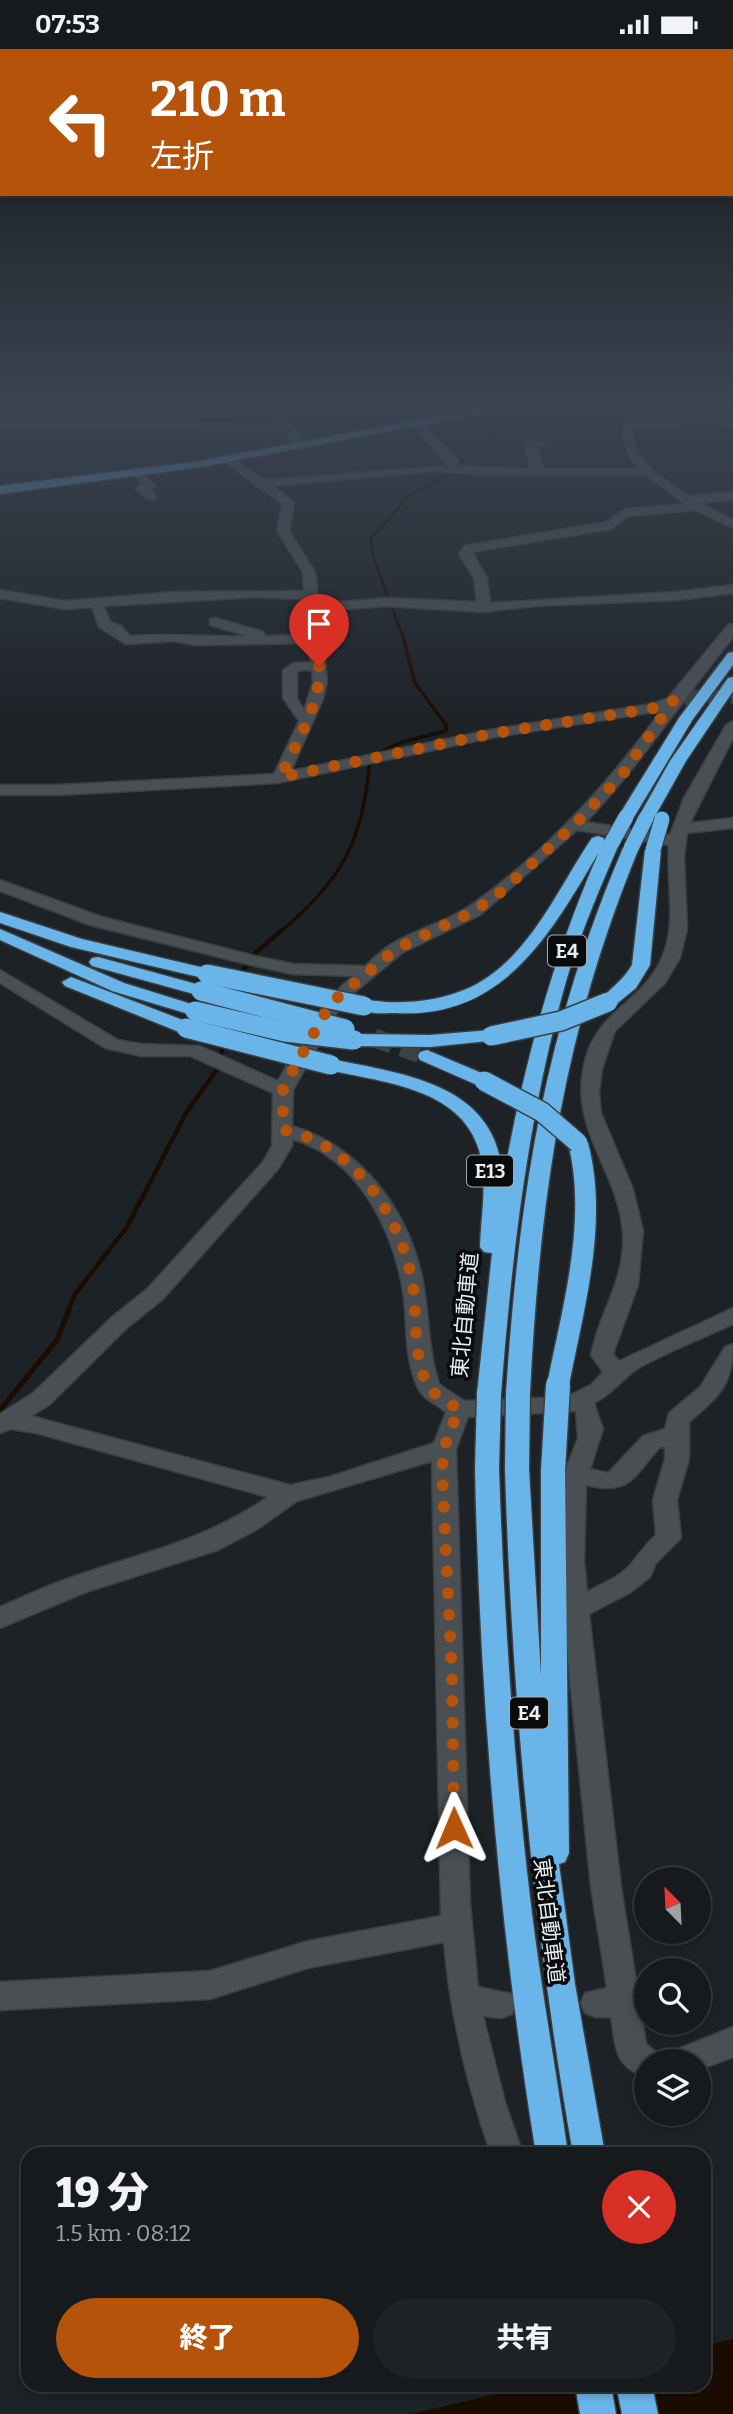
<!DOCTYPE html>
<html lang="ja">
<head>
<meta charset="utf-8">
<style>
	body { margin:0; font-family:Bitter,"Noto Sans JP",serif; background:#1f2325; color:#f1f3f6; height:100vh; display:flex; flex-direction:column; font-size:26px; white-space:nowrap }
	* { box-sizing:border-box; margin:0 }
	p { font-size:23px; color:#9ea1a3 }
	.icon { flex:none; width:38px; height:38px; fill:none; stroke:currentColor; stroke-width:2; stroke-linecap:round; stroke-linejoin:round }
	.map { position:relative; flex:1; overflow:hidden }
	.sheet { position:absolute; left:21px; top:2098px; width:690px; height:245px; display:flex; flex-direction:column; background:#161a1c; border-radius:21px; box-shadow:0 4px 10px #0003,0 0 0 2px #35383b }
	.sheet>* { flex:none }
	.banner { position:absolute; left:0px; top:0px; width:733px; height:147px; box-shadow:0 4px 10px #0003,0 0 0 2px #35383b; background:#b45309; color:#fff; overflow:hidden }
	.needle { width:46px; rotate:336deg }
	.buttons { position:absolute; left:634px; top:1818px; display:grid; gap:14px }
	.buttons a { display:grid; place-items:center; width:77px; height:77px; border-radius:50%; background:#161a1c; box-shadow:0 4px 10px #0003,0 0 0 2px #35383b; font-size:35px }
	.pin { position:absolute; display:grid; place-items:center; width:60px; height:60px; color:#fff; margin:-72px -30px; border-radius:50% 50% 50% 0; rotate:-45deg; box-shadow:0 0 7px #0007 }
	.pin .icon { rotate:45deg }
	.me { position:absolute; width:77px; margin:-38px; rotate:359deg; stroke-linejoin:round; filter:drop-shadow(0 0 5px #0008) }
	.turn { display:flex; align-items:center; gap:24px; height:147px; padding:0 35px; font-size:32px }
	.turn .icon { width:91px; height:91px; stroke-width:2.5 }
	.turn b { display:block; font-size:49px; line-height:60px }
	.round { display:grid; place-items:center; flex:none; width:74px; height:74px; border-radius:37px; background:#1f2325 }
	.overview { display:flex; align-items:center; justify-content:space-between; height:119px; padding:0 35px }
	h1 { font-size:42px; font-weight:800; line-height:52px }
	.cta { display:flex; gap:14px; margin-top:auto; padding:14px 35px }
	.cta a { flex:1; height:80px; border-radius:42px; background:#b45309; color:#fff; font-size:28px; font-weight:800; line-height:80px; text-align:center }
	.cta a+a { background:#1f2325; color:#f1f3f6 }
	.status { display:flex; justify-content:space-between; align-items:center; height:49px; padding:0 35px; background:#161a1c; direction:ltr }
	.status svg { height:19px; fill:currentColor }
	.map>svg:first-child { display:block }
</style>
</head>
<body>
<div class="status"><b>07:53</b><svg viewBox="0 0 49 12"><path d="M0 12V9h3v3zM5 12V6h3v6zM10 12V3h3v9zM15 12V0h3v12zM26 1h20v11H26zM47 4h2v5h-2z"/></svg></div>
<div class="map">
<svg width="733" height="2365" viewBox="0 0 733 2365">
	<rect width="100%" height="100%" fill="#1d2226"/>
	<polygon fill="#1a0c00" points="733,2290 733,2365 411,2365 534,2336 704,2336 704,2297"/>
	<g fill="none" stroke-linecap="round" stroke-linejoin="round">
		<polyline stroke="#1a0c00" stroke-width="2.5" points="402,586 373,507 371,489 410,446 454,423 467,408 538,352"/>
		<path stroke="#1a0c00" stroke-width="3.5" d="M280,883C343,831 364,790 370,708L402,693L446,682V676L415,634L402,584"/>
		<g stroke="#1a0c00" stroke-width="4.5">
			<polyline points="240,926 253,906 282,881"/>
			<polyline points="68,1262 75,1245 127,1178 186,1064 218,1019 223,996"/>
		</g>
		<polyline stroke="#1a0c00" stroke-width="5" points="0,1361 57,1291 69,1261"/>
		<polyline stroke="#3c4144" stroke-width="15" stroke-dasharray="15 8" stroke-linecap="butt" points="685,649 733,648"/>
		<polyline stroke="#3c4144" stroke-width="19" stroke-dasharray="19 10" stroke-linecap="butt" points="374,989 427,1007"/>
		<g stroke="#393e41" stroke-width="3">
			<g id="minor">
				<polygon points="255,352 267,352 296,380 305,397 303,399 295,399 285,381 0,379 0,373 36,372 278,375"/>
				<path d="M631,352H641L635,373L733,371V377L633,379C630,412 666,432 690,447L733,443V451L700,454L733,471V479L695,461L628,467L611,480L472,503L487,529L490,554L677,543L733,536V544L677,551L534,557L483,563L387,557L320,562L327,633L323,650L291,722L495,680L652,655L668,649L728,576L733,575V588C683,650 641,715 586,773L670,786L684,749L726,676L733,672V689L690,774L733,769V779L687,784L684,807L687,880L680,909L665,934L615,982L602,1020L599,1043L601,1064L633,1140L643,1182L638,1236L613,1305L619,1312L733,1259V1275C703,1289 671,1301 642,1317C624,1327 613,1345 594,1354L603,1380L590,1420L608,1424L643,1387L665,1380L669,1364L700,1338L725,1298L733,1295C733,1337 719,1347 689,1373V1410L677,1451L681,1489L656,1514L650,1528L631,1543L589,1565L621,1838L646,1995L657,2004L661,2012H646V2029C613,2016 616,1998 611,1968H596L585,1964L581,1954L585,1944L607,1939L591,1838L558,1512L560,1450L564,1425L578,1389L576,1362L468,1368L456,1400L470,1855L478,1938L512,1945L516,1955L512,1965L501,1969L483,1967L505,2053L523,2105H491C467,2036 450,1966 444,1893L308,1919L210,1950L0,1961V1933L210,1922L308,1892L441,1867L432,1412L297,1452L256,1481L218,1501L86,1543L0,1579V1558C23,1548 46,1537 70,1529C143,1503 202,1493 268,1448L36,1384L10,1380L0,1384V1365L33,1344L112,1268L147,1240L263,1113L272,1097L273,1044L190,1007H141L105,999L0,934V921L118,991L141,995L200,997L278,1032C300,993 318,956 353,927L293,925L255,917L90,876L0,842V831L102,868L255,907L293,915L365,917C373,910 381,902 390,896C415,880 447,873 471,856C546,803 608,735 661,662L495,688L277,734L57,746H0V736H57L274,725L299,672L283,649V621L294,614L311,613L309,594L195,596L174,592L126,595L99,578L92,558L65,560L0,549V541L65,552L176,543L304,542L303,523L277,482L282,455L225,413V409H233L264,431L447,417L411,372L416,369L458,412V417L531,420L524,394L530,391L546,395L537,398L543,420H639C619,397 620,380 631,352ZM435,422L486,426H646L685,455L625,460L607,473L464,497L459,505L474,529L477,553L387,549L319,555L315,523L289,482L294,454L273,437ZM254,548L305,550L309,586L265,587L264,583L215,569L210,570V576L248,587C208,588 169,584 130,587L121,577L110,573L104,557ZM301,621H312L313,633L304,661L297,649V623ZM577,781L669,796C666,834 678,875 661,911C639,958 594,960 583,1021C572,1084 619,1124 623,1184C626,1231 599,1263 591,1306L603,1323L591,1336L566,1348L464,1352L439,1335C429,1304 429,1271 424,1239C412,1166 365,1099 292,1077L293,1041L343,953L402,904L480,866ZM292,1090C360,1110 395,1184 404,1249C407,1278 405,1312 418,1339C422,1349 437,1356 446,1363L434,1394L329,1428L290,1436L31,1367L49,1356L128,1278L163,1250L278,1120L292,1097ZM665,1397V1410L653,1451L656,1486C645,1496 639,1505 630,1516C620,1528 601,1535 587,1543L584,1512L586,1436C630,1446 632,1430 659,1399Z"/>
				<polygon points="139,421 156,437 150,440 157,448 155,450 147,450 136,439 142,435 133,424"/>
				<polygon points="733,1978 733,2008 698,2021 698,2012 669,2012 673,2002"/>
			</g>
		</g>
		<g stroke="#393e41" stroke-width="3">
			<polygon id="major" points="547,352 733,352 733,357 570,357 495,362 201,418 0,445 0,437 201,412 495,356"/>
		</g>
		<g stroke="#393e41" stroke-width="3">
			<g id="highway">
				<polygon points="733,603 733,616 693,670 634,768 626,773 620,771 618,768 679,669 728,604"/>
				<polygon points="733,628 733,642 686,712 654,769 652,772 640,772 638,769 670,712 728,629"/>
				<path d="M598,787L619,795C600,839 581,883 567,929C528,1065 512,1205 501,1345L497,1351H481L477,1345L492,1204L484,1203L480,1198C481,1167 488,1131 479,1101C460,1037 378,1033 324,1020L322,1016L331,1010C408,1026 499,1035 503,1132C523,1018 552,910 599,803C551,884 504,970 396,964C384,964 363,966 355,957C362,949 375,952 385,953C416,954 444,951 473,937C530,908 558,839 592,789Z"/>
				<path d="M631,794L639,799C563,983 540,1146 530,1344L526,1350H510L506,1344C519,1146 544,983 623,799Z"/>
				<path d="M653,796L661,801L650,916L636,939L614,957H602L599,953C610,939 623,932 632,916L645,801Z"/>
				<polygon points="0,863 82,890 213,921 216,925 207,930 71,898 0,874"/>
				<polygon points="0,880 124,934 201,958 204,962 195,967 112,942 0,891"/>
				<polygon points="98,908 207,938 210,942 201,947 92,917 89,913 92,909"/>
				<polygon points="71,928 193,975 195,979 193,983 179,983 65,937 62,933"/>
				<polygon points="491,981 498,983 500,987 498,991 430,998 354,997 345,991 354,985 430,986"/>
				<polygon points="427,1001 491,1028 494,1032 491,1036 477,1036 420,1011 418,1007 420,1003"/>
				<path d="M578,1088L588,1094C609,1172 584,1259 569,1336L566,1342H550L547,1336C562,1259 588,1172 568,1094Z"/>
				<path d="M487,1411L495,1414L499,1420C504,1563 513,1706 530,1848C540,1934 556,2020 568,2105H536C499,1878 480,1650 475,1420L479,1414Z"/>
				<path d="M517,1411L525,1414L529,1420L541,1626V1422L545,1416L553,1413L561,1416L565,1422L569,1804L565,1813L559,1815L575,1935L605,2105H573C533,1878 512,1650 505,1420L509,1414Z"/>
				<polygon points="575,2336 611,2336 616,2365 580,2365"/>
				<polygon points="616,2336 652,2336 658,2365 622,2365"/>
			</g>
		</g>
		<use href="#minor" fill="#4a4f54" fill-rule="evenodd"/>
		<use href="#major" fill="#5d8cad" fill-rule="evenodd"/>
		<use href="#highway" fill="#69b5e9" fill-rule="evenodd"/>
		<g stroke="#393e41" stroke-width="17" stroke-linecap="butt">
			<g id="highway-bridge-far2">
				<polyline points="611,795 626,768"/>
				<polyline points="631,799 646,769"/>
				<polyline points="653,801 662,770"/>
			</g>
		</g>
		<g stroke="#393e41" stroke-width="22" stroke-linecap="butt">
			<g id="highway-bridge-far1">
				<polyline points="207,925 364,957"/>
				<polyline points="201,942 345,980"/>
				<polyline points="195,962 285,983 354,991"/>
				<polyline points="186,979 331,1016"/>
				<polyline points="491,987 561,972 608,953"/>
				<polyline points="484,1032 542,1063 578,1094"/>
			</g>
		</g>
		<g stroke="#393e41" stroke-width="27" stroke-linecap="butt">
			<g id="highway-bridge">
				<polyline points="487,1420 489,1345"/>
				<polyline points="517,1420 518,1344"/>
				<polyline points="553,1422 558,1336"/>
			</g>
		</g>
		<use href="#highway-bridge-far2" stroke="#69b5e9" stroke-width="15"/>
		<use href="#highway-bridge-far1" stroke="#69b5e9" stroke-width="19"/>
		<use href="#highway-bridge" stroke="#69b5e9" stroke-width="24"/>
	</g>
	<linearGradient id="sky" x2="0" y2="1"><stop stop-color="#101315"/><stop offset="0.52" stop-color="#3a4452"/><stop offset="1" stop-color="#3a4452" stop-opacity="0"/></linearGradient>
	<rect width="733" height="683" fill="url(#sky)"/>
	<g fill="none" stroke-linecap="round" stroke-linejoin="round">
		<path stroke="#b45309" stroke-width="12" stroke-dasharray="0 21.6" d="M319,617C322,655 295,694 281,728L495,684L655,659L673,652L623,725L574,776L502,842L474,862L396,900L337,949L324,966L287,1032L283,1041V1081C354,1094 402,1169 413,1237C417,1265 413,1314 429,1338C435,1347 449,1354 459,1360L444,1399L442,1422L452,1626L454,1779"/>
	</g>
	<g text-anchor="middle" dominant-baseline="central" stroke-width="7" stroke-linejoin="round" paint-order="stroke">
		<g fill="#090b0d" stroke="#a7aaad" stroke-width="2">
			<rect x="548" y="886.5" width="38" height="31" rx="5"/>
			<rect x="467" y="1106.5" width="46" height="31" rx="5"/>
			<rect x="510" y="1648.5" width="38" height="31" rx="5"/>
		</g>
		<g font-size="19" font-weight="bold" fill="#ebeef1">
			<text x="567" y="902">E4</text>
			<text x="490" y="1122">E13</text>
			<text x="529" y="1664">E4</text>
		</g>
		<g font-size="21" fill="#ebeef1" stroke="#090b0d">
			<text transform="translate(465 1266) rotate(-85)">東北自動車道</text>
			<text transform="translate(549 1872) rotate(83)">東北自動車道</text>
		</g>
	</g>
</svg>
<div class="buttons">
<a><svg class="needle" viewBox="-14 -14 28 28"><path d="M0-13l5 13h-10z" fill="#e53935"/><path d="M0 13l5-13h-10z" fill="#9ea1a3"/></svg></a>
<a><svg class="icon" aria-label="search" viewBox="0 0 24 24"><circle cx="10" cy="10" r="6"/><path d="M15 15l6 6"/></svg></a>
<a><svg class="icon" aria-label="layers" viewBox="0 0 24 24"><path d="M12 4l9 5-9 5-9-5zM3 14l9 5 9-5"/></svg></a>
</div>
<div class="pin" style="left:319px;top:617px;background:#d93025"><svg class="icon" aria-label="arrive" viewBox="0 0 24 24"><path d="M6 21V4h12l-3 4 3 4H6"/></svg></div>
<svg class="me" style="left:454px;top:1779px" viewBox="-20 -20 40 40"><path d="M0-17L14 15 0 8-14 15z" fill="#b45309" stroke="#fff" stroke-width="4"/></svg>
<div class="banner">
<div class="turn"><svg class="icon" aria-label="left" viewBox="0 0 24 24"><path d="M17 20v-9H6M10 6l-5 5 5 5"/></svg><div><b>210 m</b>左折</div></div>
</div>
<section class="sheet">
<div class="overview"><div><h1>19 分</h1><p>1.5 km · 08:12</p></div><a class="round" style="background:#d93025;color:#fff"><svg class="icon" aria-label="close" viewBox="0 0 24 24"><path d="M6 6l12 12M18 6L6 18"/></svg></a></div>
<div class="cta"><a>終了</a><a>共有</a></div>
</section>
</div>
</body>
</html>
